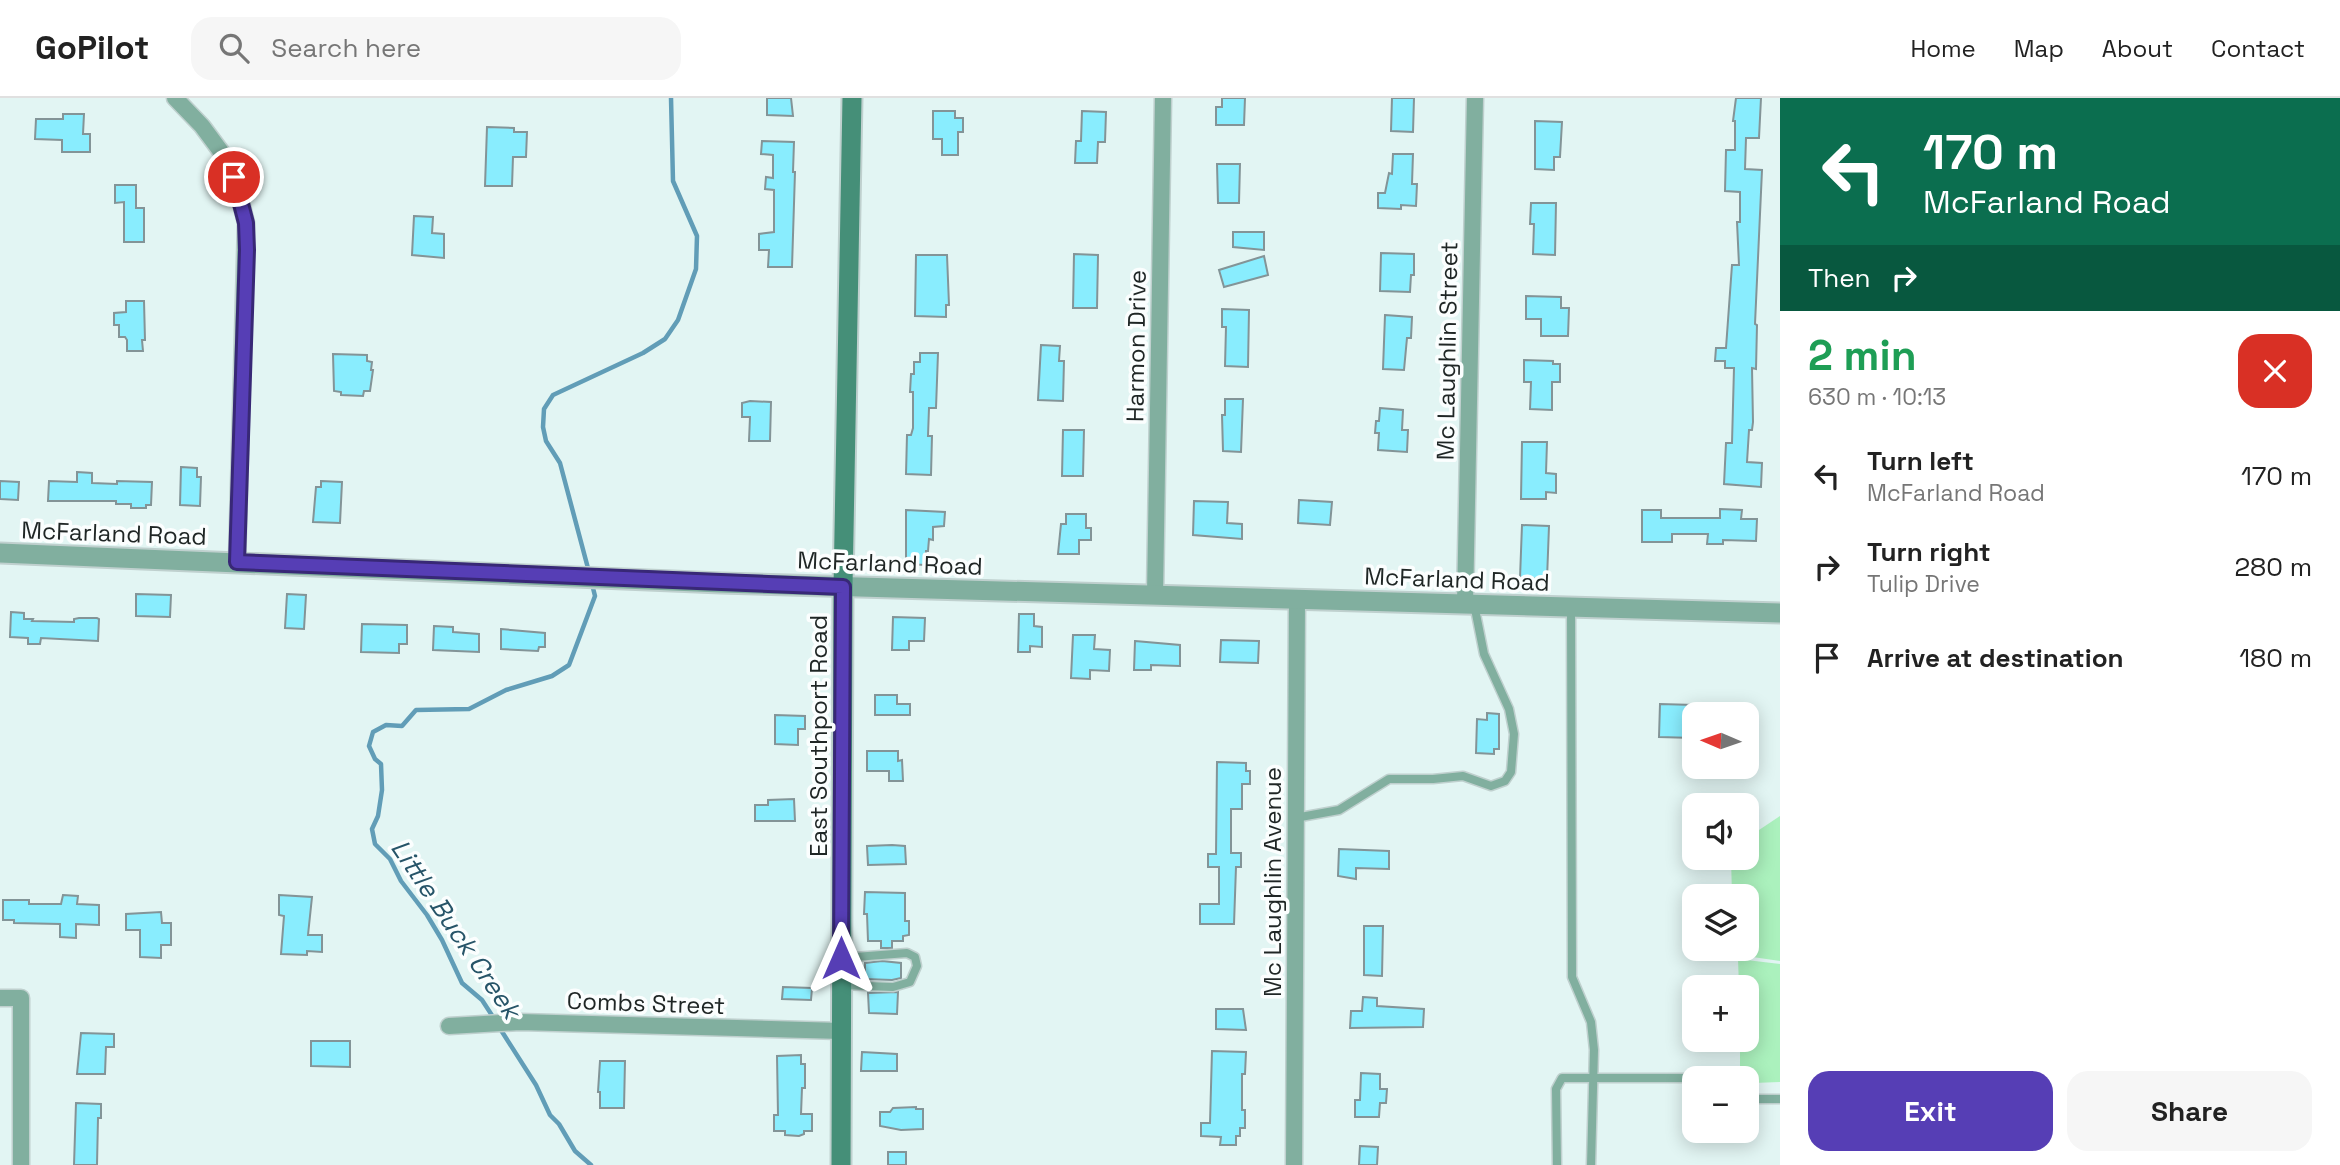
<!DOCTYPE html>
<html lang="en">
<head>
<meta charset="utf-8">
<style>
	body { margin:0; font-family:"Space Grotesk",sans-serif; background:#f6f6f6; color:#222; height:100vh; display:flex; flex-direction:column; font-size:26px; white-space:nowrap }
	* { box-sizing:border-box; margin:0 }
	p { font-size:23px; color:#767676 }
	.icon { flex:none; width:38px; height:38px; fill:none; stroke:currentColor; stroke-width:2; stroke-linecap:round; stroke-linejoin:round }
	.map { position:relative; flex:1; overflow:hidden }
	.drawer { display:flex; flex-direction:column; background:#fff; width:560px }
	.drawer>* { flex:none }
	.hud { background:#0b6e4f; color:#fff; overflow:hidden }
	.needle { width:46px; rotate:272deg }
	.fabs { position:absolute; left:1682px; top:604px; display:grid; gap:14px }
	.fabs a { display:grid; place-items:center; width:77px; height:77px; border-radius:14px; background:#fff; box-shadow:0 4px 18px #0003; font-size:35px }
	.pin { position:absolute; display:grid; place-items:center; width:60px; height:60px; color:#fff; margin:-30px; border:4px solid #fff; border-radius:50%; box-shadow:0 2px 7px #0007 }
	.me { position:absolute; width:77px; margin:-38px; rotate:0deg; stroke-linejoin:round; filter:drop-shadow(0 0 5px #0008) }
	.turn { display:flex; align-items:center; gap:24px; height:147px; padding:0 28px; font-size:32px }
	.turn .icon { width:91px; height:91px; stroke-width:2.5 }
	.turn b { display:block; font-size:49px; line-height:60px }
	.then { display:flex; align-items:center; height:66px; padding:0 28px; background:#0003; gap:14px; font-size:26px }
	.round { display:grid; place-items:center; flex:none; width:74px; height:74px; border-radius:21px; background:#f6f6f6 }
	.overview { display:flex; align-items:center; justify-content:space-between; height:119px; padding:0 28px }
	h1 { font-size:42px; font-weight:700; line-height:52px; color:#1e9e55 }
	.action { display:flex; gap:14px; margin-top:auto; padding:14px 28px }
	.action a { flex:1; height:80px; border-radius:21px; background:#563eb5; color:#fff; font-size:28px; font-weight:700; line-height:80px; text-align:center }
	.action a+a { background:#f6f6f6; color:#222 }
	ul { padding:0; list-style:none }
	li { display:flex; align-items:center; gap:21px; height:91px; padding:0 28px }
	li div { flex:1 }
	li b { display:block; font-size:26px }
	li em { font-style:normal }
	header { display:flex; align-items:center; gap:42px; box-sizing:border-box; height:98px; padding:0 35px; background:#fff; border-bottom:2px solid #e0e0e0 }
	header strong { font-size:33px }
	nav { display:flex; gap:38px; margin-inline-start:auto; font-size:24px }
	.search { width:490px; height:63px; background:#f6f6f6; display:flex; align-items:center; gap:18px; box-sizing:border-box; padding:0 24px; border-radius:21px; color:#767676; font-size:26px }
	main { display:flex; flex:1; min-height:0 }
	.map>svg:first-child { display:block }
</style>
</head>
<body>
<header>
<strong>GoPilot</strong>
<div class="search"><svg class="icon" aria-label="search" viewBox="0 0 24 24"><circle cx="10" cy="10" r="6"/><path d="M15 15l6 6"/></svg>Search here</div>
<nav><a>Home</a><a>Map</a><a>About</a><a>Contact</a></nav>
</header>
<main>
<div class="map">
<svg width="1780" height="1067" viewBox="0 0 1780 1067">
	<rect width="100%" height="100%" fill="#e2f5f3"/>
	<g fill="#abf1bd">
		<polygon points="1780,718 1780,863 1732,856 1732,851 1746,850 1746,798 1732,798 1731,760 1746,760 1747,740"/>
		<polygon points="1738,861 1780,866 1780,984 1753,985 1740,972 1740,942 1746,942 1746,889 1739,889"/>
	</g>
	<g fill="none" stroke-linecap="round" stroke-linejoin="round">
		<g stroke="#619db7" stroke-width="4.5">
			<polyline points="589,474 560,365 546,343 543,329 544,311 553,297 643,255 665,241 678,222 696,171 697,138 673,83 671,0"/>
			<polyline points="495,922 482,902 462,885 442,842 427,817 401,783 390,761 375,746 372,731 378,718 382,692 381,666 375,661 369,648 373,634 386,627 402,628 416,612 469,611 506,592 552,578 569,567 595,498 592,486"/>
			<polyline points="499,929 536,987 550,1017 559,1026 575,1053 591,1067"/>
		</g>
	</g>
	<g fill="#89edfe" stroke="#839497" stroke-width="2">
		<polygon points="767,0 791,0 793,18 767,17"/>
		<polygon points="1222,0 1245,0 1244,27 1216,27 1216,9 1222,9"/>
		<polygon points="1392,0 1414,0 1413,34 1391,33"/>
		<polygon points="1736,0 1761,0 1759,40 1746,40 1745,71 1762,72 1755,226 1757,227 1756,271 1752,270 1753,324 1752,332 1749,332 1747,364 1762,365 1761,389 1724,386 1726,345 1732,345 1734,270 1725,270 1725,263 1715,263 1716,250 1726,250 1732,167 1739,167 1737,124 1740,124 1740,94 1725,93 1726,52 1735,52 1735,23 1733,23"/>
		<polygon points="933,13 955,13 955,20 963,20 963,34 958,34 958,57 942,57 942,41 933,41"/>
		<polygon points="1082,13 1106,14 1105,44 1098,44 1097,65 1075,65 1076,43 1081,43"/>
		<polygon points="63,16 84,16 83,36 90,36 90,54 62,54 62,42 35,41 36,21 63,21"/>
		<polygon points="1535,23 1562,24 1560,59 1554,59 1554,72 1535,71"/>
		<polygon points="487,29 514,30 514,34 527,34 526,59 513,59 512,88 485,88"/>
		<polygon points="762,43 794,44 793,74 795,74 792,169 768,169 769,152 759,152 759,136 774,134 774,92 765,91 766,79 773,80 773,57 761,56"/>
		<polygon points="1393,56 1413,56 1412,86 1417,86 1416,108 1401,107 1401,111 1378,110 1378,95 1385,95 1389,75 1392,76"/>
		<polygon points="1217,66 1240,66 1239,105 1218,105"/>
		<polygon points="115,87 136,87 136,110 144,110 144,144 124,144 124,104 115,105"/>
		<polygon points="1531,105 1556,105 1555,157 1533,156 1534,126 1530,126"/>
		<polygon points="414,118 433,119 432,135 444,136 444,160 412,157"/>
		<polygon points="1233,134 1264,134 1264,152 1233,149"/>
		<polygon points="1381,155 1414,156 1414,177 1411,177 1410,194 1380,193"/>
		<polygon points="1074,156 1098,157 1097,210 1073,210"/>
		<polygon points="916,157 947,157 949,207 946,207 946,219 915,218"/>
		<polygon points="1264,158 1268,177 1224,189 1219,172"/>
		<polygon points="1526,198 1561,199 1561,210 1569,210 1568,238 1541,238 1541,221 1526,221"/>
		<polygon points="126,203 144,203 145,242 142,242 143,253 127,253 127,242 125,239 119,239 119,227 114,227 114,215 126,214"/>
		<polygon points="1222,211 1249,212 1248,269 1225,268 1226,229 1222,229"/>
		<polygon points="1385,217 1412,219 1411,240 1407,240 1404,272 1383,271"/>
		<polygon points="1041,247 1060,248 1059,263 1064,263 1063,303 1038,302"/>
		<polygon points="920,255 938,255 936,310 929,310 928,338 932,338 931,377 906,376 907,337 911,337 913,330 913,294 910,294 911,276 914,276 914,264 920,264"/>
		<polygon points="333,256 367,257 367,263 372,264 371,272 373,272 370,293 364,293 363,298 341,297 341,294 334,293"/>
		<polygon points="1524,262 1553,263 1553,266 1560,266 1560,284 1552,284 1552,312 1530,311 1531,284 1524,284"/>
		<polygon points="1225,301 1243,301 1241,354 1223,353 1222,317 1225,317"/>
		<polygon points="750,303 771,304 770,343 749,343 750,319 742,319 742,305"/>
		<polygon points="1380,310 1403,312 1402,332 1408,332 1407,354 1378,352 1379,335 1375,335 1376,323 1379,323"/>
		<polygon points="1063,332 1084,332 1083,378 1062,378"/>
		<polygon points="1522,344 1547,344 1546,375 1556,376 1556,395 1546,394 1546,401 1521,401"/>
		<polygon points="181,369 197,370 197,379 201,379 200,408 180,407"/>
		<polygon points="77,374 92,375 92,385 117,386 117,383 152,384 151,407 146,407 146,410 131,410 131,406 116,406 116,403 48,403 49,383 77,384"/>
		<polygon points="0,383 19,384 18,402 0,401"/>
		<polygon points="321,383 342,384 340,425 313,424 316,389 321,389"/>
		<polygon points="1299,402 1332,404 1330,427 1298,425"/>
		<polygon points="1194,403 1228,404 1227,425 1242,426 1242,441 1193,437"/>
		<polygon points="1720,411 1742,412 1741,421 1757,421 1756,443 1723,442 1723,446 1707,446 1708,436 1672,436 1672,444 1642,444 1642,412 1661,412 1661,420 1720,420"/>
		<polygon points="906,412 945,414 944,428 933,429 933,442 929,441 928,453 926,453 925,467 906,466"/>
		<polygon points="1066,416 1086,416 1086,430 1091,430 1091,442 1079,442 1079,456 1058,456 1061,426 1066,426"/>
		<polygon points="1522,427 1549,428 1547,481 1520,480"/>
		<polygon points="136,496 171,497 170,519 136,518"/>
		<polygon points="287,496 306,497 304,531 285,530"/>
		<polygon points="11,514 24,515 24,521 33,521 32,523 74,524 74,521 79,520 97,520 99,521 98,543 41,540 40,546 28,546 28,540 10,539"/>
		<polygon points="1019,516 1034,516 1034,528 1042,529 1042,549 1030,548 1030,554 1018,554"/>
		<polygon points="893,519 925,520 924,543 909,543 909,552 892,552"/>
		<polygon points="362,526 407,527 407,546 399,546 399,555 361,554"/>
		<polygon points="434,528 453,529 453,534 479,536 479,554 433,552"/>
		<polygon points="501,531 545,535 545,549 539,549 538,553 501,551"/>
		<polygon points="1073,537 1095,537 1094,551 1110,552 1109,573 1090,572 1090,581 1071,580"/>
		<polygon points="1221,542 1259,543 1258,565 1220,564"/>
		<polygon points="1135,543 1180,547 1180,568 1151,567 1151,572 1134,572"/>
		<polygon points="875,597 897,597 897,606 910,606 910,617 875,617"/>
		<polygon points="1660,606 1694,607 1694,640 1659,639"/>
		<polygon points="1487,615 1499,616 1499,651 1494,651 1494,656 1476,655 1477,621 1487,622"/>
		<polygon points="775,617 805,618 805,631 798,631 798,647 775,646"/>
		<polygon points="867,653 898,653 898,663 902,662 903,683 889,683 889,673 867,673"/>
		<polygon points="1217,664 1246,665 1246,673 1250,673 1250,686 1242,686 1242,711 1231,711 1231,755 1241,755 1241,769 1236,769 1234,826 1200,826 1200,806 1219,806 1219,769 1208,769 1208,756 1216,756"/>
		<polygon points="794,701 795,723 755,723 755,707 768,707 768,702"/>
		<polygon points="892,747 905,748 906,766 868,767 867,748"/>
		<polygon points="1339,751 1389,753 1389,771 1356,770 1356,781 1338,778"/>
		<polygon points="865,794 905,795 905,823 909,823 909,837 903,838 903,843 892,843 892,850 881,850 881,843 868,843 867,816 864,816"/>
		<polygon points="63,797 78,798 77,806 99,807 99,827 76,826 76,840 60,839 60,826 14,825 14,822 3,822 3,802 29,802 29,806 61,806"/>
		<polygon points="279,797 312,799 308,837 322,837 322,854 307,853 307,857 281,856 284,818 279,817"/>
		<polygon points="161,814 162,825 171,825 171,847 161,847 161,860 140,859 140,832 126,832 126,816"/>
		<polygon points="1364,828 1383,828 1382,878 1364,877"/>
		<polygon points="882,863 901,865 901,880 892,882 865,881 865,865"/>
		<polygon points="783,889 812,890 811,902 782,901"/>
		<polygon points="898,894 897,916 869,915 868,895"/>
		<polygon points="1363,899 1377,900 1377,908 1424,911 1423,929 1350,930 1351,913 1362,913"/>
		<polygon points="1216,911 1243,911 1246,932 1216,931"/>
		<polygon points="81,935 114,936 114,949 106,949 105,976 77,976"/>
		<polygon points="311,943 350,943 350,969 311,968"/>
		<polygon points="1212,953 1246,954 1245,976 1242,976 1242,1012 1245,1012 1245,1030 1240,1030 1240,1038 1236,1038 1236,1047 1220,1047 1221,1039 1201,1038 1201,1025 1210,1025"/>
		<polygon points="862,954 897,956 897,973 861,973"/>
		<polygon points="801,957 801,966 805,966 805,990 802,990 801,1016 812,1016 812,1033 804,1033 804,1036 799,1038 785,1037 785,1033 774,1033 774,1017 778,1017 777,958"/>
		<polygon points="600,963 625,963 624,1010 600,1010 600,994 598,994"/>
		<polygon points="1361,975 1380,976 1380,991 1387,991 1386,1005 1380,1005 1379,1019 1355,1019 1355,1002 1360,1002"/>
		<polygon points="76,1005 101,1006 101,1020 98,1020 97,1067 74,1067"/>
		<polygon points="916,1009 916,1011 923,1011 923,1031 901,1032 880,1028 880,1014 890,1014 893,1010"/>
		<polygon points="1360,1048 1378,1049 1377,1067 1359,1067"/>
		<rect x="888" y="1054" width="18" height="13"/>
	</g>
	<g fill="none" stroke-linecap="round" stroke-linejoin="round">
		<g stroke="#bfd0ce" stroke-width="11">
			<g id="service">
				<polyline points="1571,509 1572,879 1591,924 1594,952 1591,1067"/>
				<polyline points="1295,720 1339,712 1389,681 1433,681 1463,678 1491,688 1505,683 1511,674 1514,636 1509,611 1484,556 1474,506"/>
				<polyline points="841,887 893,889 910,884 917,868 915,859 907,855 842,860"/>
				<polyline points="1746,1001 1780,1001"/>
				<polyline points="1557,1067 1556,991 1562,980 1712,980"/>
			</g>
		</g>
		<g stroke="#bfd0ce" stroke-width="19">
			<g id="minor">
				<polyline points="175,0 202,28 222,55 238,92 246,125 237,464"/>
				<polyline points="1155,497 1163,0"/>
				<polyline points="1465,506 1475,0"/>
				<polyline points="0,900 21,900 21,1067"/>
				<polyline points="449,928 520,924 841,933"/>
				<polyline points="1294,1067 1297,501"/>
			</g>
		</g>
		<g stroke="#bfd0ce" stroke-width="23">
			<polyline id="tertiary" points="0,455 721,485 1780,515"/>
		</g>
		<g stroke="#bfd0ce" stroke-width="23">
			<polyline id="secondary" points="841,1067 843,489 852,0"/>
		</g>
		<use href="#service" stroke="#81af9f" stroke-width="8"/>
		<use href="#minor" stroke="#81af9f" stroke-width="16"/>
		<use href="#tertiary" stroke="#81af9f" stroke-width="19"/>
		<use href="#secondary" stroke="#458f78" stroke-width="19"/>
	</g>
	<g fill="none" stroke-linecap="round" stroke-linejoin="round">
		<g stroke="#382876" stroke-width="18">
			<polyline id="route" points="234,79 246,125 247,152 237,464 843,489 841,860"/>
		</g>
		<use href="#route" stroke="#563eb5" stroke-width="12"/>
	</g>
	<g text-anchor="middle" dominant-baseline="central" stroke-width="7" stroke-linejoin="round" paint-order="stroke">
		<g font-size="24" fill="#1f2625" stroke="#fbfefe">
			<text transform="translate(1136 248) rotate(-89)">Harmon Drive</text>
			<text transform="translate(1447 253) rotate(-89)">Mc Laughlin Street</text>
			<text transform="translate(114 435) rotate(2)">McFarland Road</text>
			<text transform="translate(890 465) rotate(2)">McFarland Road</text>
			<text transform="translate(1457 481) rotate(2)">McFarland Road</text>
			<text transform="translate(818 638) rotate(-90)">East Southport Road</text>
			<text transform="translate(1272 784) rotate(-90)">Mc Laughlin Avenue</text>
			<text transform="translate(646 905) rotate(2)">Combs Street</text>
		</g>
		<g font-size="26" font-style="italic" fill="#265468" stroke="#fbfefe">
			<text transform="translate(456 831) rotate(56)">Little Buck Creek</text>
		</g>
	</g>
</svg>
<div class="fabs">
<a><svg class="needle" viewBox="-14 -14 28 28"><path d="M0-13l5 13h-10z" fill="#e53935"/><path d="M0 13l5-13h-10z" fill="#767676"/></svg></a>
<a><svg class="icon" aria-label="sound" viewBox="0 0 24 24"><path d="M4 9h4l5-4v14l-5-4H4zM17 9q2 3 0 6"/></svg></a>
<a><svg class="icon" aria-label="layers" viewBox="0 0 24 24"><path d="M12 4l9 5-9 5-9-5zM3 14l9 5 9-5"/></svg></a>
<a>+</a>
<a>−</a>
</div>
<div class="pin" style="left:234px;top:79px;background:#d93025"><svg class="icon" aria-label="arrive" viewBox="0 0 24 24"><path d="M6 21V4h12l-3 4 3 4H6"/></svg></div>
<svg class="me" style="left:841px;top:860px" viewBox="-20 -20 40 40"><path d="M0-17L14 15 0 8-14 15z" fill="#563eb5" stroke="#fff" stroke-width="4"/></svg>
</div>
<section class="drawer">
<div class="hud">
<div class="turn"><svg class="icon" aria-label="left" viewBox="0 0 24 24"><path d="M17 20v-9H6M10 6l-5 5 5 5"/></svg><div><b>170 m</b>McFarland Road</div></div>
<div class="then">Then<svg class="icon" aria-label="right" viewBox="0 0 24 24"><path d="M7 20v-9h11M14 6l5 5-5 5"/></svg></div>
</div>
<div class="overview"><div><h1>2 min</h1><p>630 m · 10:13</p></div><a class="round" style="background:#d93025;color:#fff"><svg class="icon" aria-label="close" viewBox="0 0 24 24"><path d="M6 6l12 12M18 6L6 18"/></svg></a></div>
<ul>
<li><svg class="icon" aria-label="left" viewBox="0 0 24 24"><path d="M17 20v-9H6M10 6l-5 5 5 5"/></svg><div><b>Turn left</b><p>McFarland Road</p></div><em>170 m</em></li>
<li><svg class="icon" aria-label="right" viewBox="0 0 24 24"><path d="M7 20v-9h11M14 6l5 5-5 5"/></svg><div><b>Turn right</b><p>Tulip Drive</p></div><em>280 m</em></li>
<li><svg class="icon" aria-label="arrive" viewBox="0 0 24 24"><path d="M6 21V4h12l-3 4 3 4H6"/></svg><div><b>Arrive at destination</b></div><em>180 m</em></li>
</ul>
<div class="action"><a>Exit</a><a>Share</a></div>
</section>
</main>
</body>
</html>
